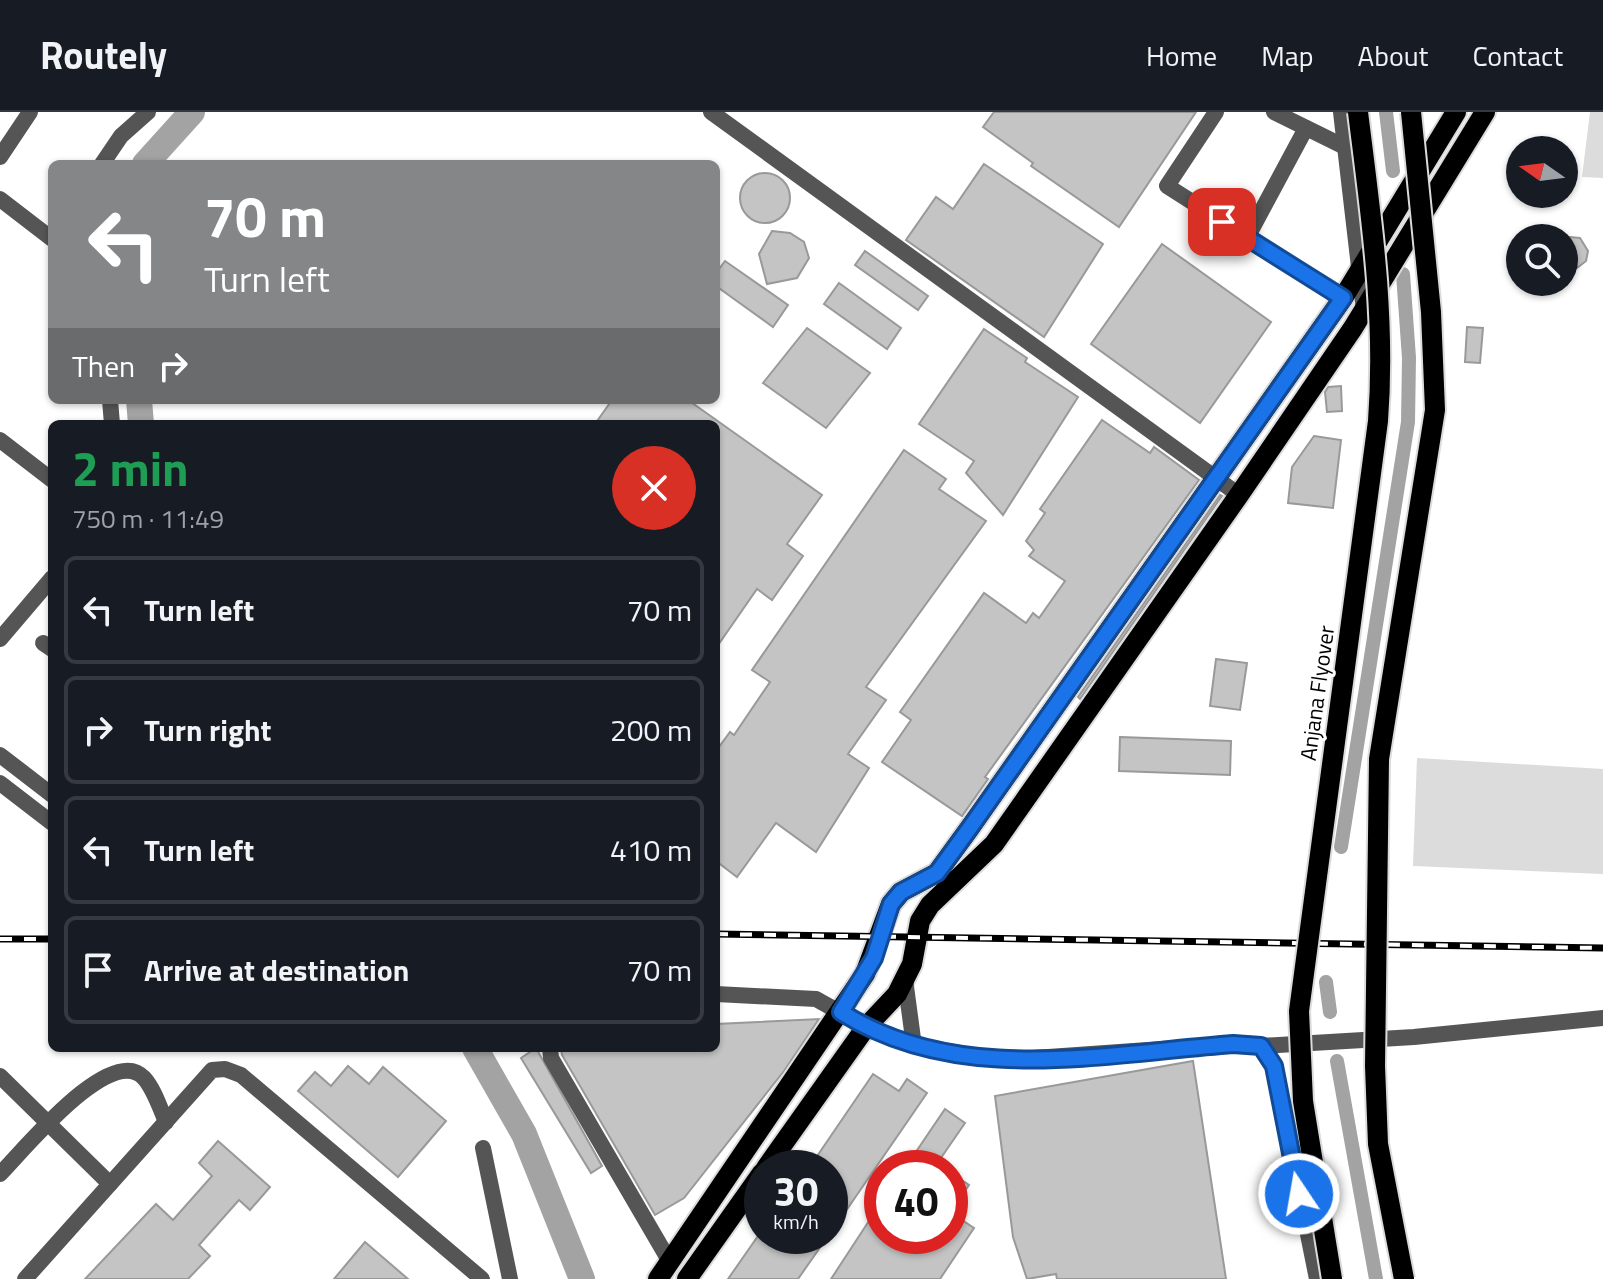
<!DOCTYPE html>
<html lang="en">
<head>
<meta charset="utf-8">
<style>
	body { margin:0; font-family:"Titillium Web",sans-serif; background:#242831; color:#f1f3f6; height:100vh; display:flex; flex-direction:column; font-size:30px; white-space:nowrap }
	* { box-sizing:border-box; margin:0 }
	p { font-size:26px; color:#9ea1a6 }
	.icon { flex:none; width:44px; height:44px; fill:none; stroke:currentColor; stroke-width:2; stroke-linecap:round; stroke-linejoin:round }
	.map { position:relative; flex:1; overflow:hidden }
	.details { position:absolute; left:48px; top:308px; width:672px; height:632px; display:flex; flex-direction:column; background:#171b24; border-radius:12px; box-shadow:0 2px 6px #0004 }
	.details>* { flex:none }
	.top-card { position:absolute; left:48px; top:48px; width:672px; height:244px; border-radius:12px; box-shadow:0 2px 6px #0004; background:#858687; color:#fff; overflow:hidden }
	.needle { width:52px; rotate:284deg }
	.fabs { position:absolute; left:1506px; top:24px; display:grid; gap:16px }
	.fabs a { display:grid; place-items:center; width:72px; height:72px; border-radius:50%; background:#171b24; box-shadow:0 2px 6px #0004; font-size:40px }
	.speed { position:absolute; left:744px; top:1038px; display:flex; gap:16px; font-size:40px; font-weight:700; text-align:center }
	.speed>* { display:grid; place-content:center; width:104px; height:104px; border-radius:50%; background:#171b24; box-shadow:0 2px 6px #0004; line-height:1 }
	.speed small { font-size:20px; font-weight:400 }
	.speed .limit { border:12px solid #d22; background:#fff; color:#111 }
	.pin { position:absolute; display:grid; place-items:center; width:68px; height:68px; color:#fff; margin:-34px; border-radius:16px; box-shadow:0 4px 12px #0006 }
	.me { position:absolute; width:88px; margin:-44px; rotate:348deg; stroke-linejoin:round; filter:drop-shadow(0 0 6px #0008) }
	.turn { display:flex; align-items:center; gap:28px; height:168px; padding:0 24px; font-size:36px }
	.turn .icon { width:104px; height:104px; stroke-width:2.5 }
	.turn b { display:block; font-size:56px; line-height:68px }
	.then { display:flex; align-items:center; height:76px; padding:0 24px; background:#0003; gap:16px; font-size:30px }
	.round { display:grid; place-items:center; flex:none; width:84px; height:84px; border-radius:42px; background:#242831 }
	.overview { display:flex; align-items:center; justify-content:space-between; height:136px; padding:0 24px }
	h1 { font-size:48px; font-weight:700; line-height:60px; color:#1e9e55 }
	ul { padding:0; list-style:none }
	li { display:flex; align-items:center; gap:24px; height:108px; margin:0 16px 12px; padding:0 8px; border:4px solid #363941; border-radius:12px }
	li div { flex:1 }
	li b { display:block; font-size:30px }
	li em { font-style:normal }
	header { display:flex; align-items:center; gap:48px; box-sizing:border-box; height:112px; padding:0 40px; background:#171b24; border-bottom:2px solid #363941 }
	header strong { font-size:38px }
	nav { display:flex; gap:44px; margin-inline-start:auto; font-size:28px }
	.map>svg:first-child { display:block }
</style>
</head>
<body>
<header>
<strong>Routely</strong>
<nav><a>Home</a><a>Map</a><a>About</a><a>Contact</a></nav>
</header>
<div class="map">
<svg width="1603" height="1167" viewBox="0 0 1603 1167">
	<rect width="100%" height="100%" fill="#fff"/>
	<g fill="#dcdcdc">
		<polygon points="1590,0 1603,0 1603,66 1582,65"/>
		<polygon points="1417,646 1603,657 1603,762 1413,754"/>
	</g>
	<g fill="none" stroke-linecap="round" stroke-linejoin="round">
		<g stroke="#a3a3a3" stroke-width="14">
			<polyline points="1386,0 1393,59"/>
			<polyline points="1341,735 1408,310 1409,246 1403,162"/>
			<polyline points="1326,870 1330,900"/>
			<polyline points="1337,949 1376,1167"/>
		</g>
		<g stroke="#a3a3a3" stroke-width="26">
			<polyline points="145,52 192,0"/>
			<polyline points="139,288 141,312"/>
			<polyline points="475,936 524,1022 582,1167"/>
		</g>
	</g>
	<g fill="#c4c4c4" stroke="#999" stroke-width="2">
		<polygon points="994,0 1196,0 1119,115 1031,54 1033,51 983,15"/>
		<polygon points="984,52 1103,132 1044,225 906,128 936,85 953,97"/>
		<circle cx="765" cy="86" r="25"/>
		<polygon points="772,119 790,121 804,130 809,146 797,166 767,172 759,142"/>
		<polygon points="1570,125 1580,126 1588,139 1586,149 1577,156 1564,155 1564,126"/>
		<polygon points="1162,132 1271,210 1200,311 1091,232"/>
		<polygon points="865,139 928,184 918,198 855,153"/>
		<polygon points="725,149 788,193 773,215 716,174 716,161"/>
		<polygon points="839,171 901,216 887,237 824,192"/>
		<polygon points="1467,215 1483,216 1480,251 1465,250"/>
		<polygon points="807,216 870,261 826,316 763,271"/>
		<polygon points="984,217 1027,246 1025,250 1078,285 1003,403 966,361 974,349 919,312"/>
		<polygon points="1341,274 1342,299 1327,300 1325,280 1328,275"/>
		<polygon points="612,288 688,288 822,383 787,432 803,444 772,488 757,477 716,536 716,312 595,312"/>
		<polygon points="1102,308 1150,341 1154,335 1199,368 985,665 988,667 962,704 882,650 911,608 900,600 984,481 1026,511 1033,501 1039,506 1065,469 1029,444 1034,438 1026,429 1045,401 1040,397"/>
		<polygon points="1314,324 1341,328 1333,396 1288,391 1292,355"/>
		<polygon points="904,338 946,367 939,377 986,409 866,575 886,588 848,642 869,656 816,740 776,711 737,765 716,749 716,639 730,620 734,623 770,570 752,558"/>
		<polygon points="1220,383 1222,384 1080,587 1078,585"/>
		<polygon points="1216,547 1247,551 1240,598 1210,594"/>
		<polygon points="1120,625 1231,629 1230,663 1119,659"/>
		<polygon points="819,907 784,959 684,1086 655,1103 562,943 561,936 716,936 716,912"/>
		<polygon points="536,936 602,1054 591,1061 521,946"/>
		<polygon points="1193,949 1226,1167 1057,1167 1056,1162 1027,1167 1013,1125 995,984"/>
		<polygon points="348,954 369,972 383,955 446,1009 398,1065 298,979 315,960 331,974"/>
		<polygon points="873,962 899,979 907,967 927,981 830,1122 830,1056 809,1056"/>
		<polygon points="945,997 965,1011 934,1056 905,1056"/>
		<polygon points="218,1029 270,1075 250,1098 239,1088 199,1133 210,1144 188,1167 85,1167 156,1092 173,1108 212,1064 199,1051"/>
		<polygon points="950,1060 969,1073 950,1100 974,1116 940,1167 831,1167 882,1089 882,1125 897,1135 905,1124 950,1124"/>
		<polygon points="758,1124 828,1124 798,1167 728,1167"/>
		<polygon points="365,1130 408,1167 334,1167"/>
	</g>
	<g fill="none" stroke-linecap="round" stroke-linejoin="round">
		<g stroke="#dbdbdb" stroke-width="24">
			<g id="major">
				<polyline points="766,1056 866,915 897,882 912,852 920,809 930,793 994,732 1239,383 1353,216 1485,0"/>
				<polyline points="658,1167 865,862 891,792 901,780 937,761 969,717 1343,186 1456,0"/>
				<polyline points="687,1167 762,1061"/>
			</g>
		</g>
		<g stroke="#555" stroke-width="16">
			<polyline points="711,0 1239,383"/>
			<polyline points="1216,0 1167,74 1343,186"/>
			<polyline points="1274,0 1345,35"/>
			<polyline points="1341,0 1364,198"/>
			<polyline points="0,45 30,0"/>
			<polyline points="102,52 121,24 148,0"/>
			<polyline points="0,87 52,127"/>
			<polyline points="1247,126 1306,16"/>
			<polyline points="110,288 112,312"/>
			<polyline points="0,328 52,368"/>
			<polyline points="0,527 52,466"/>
			<polyline points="43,531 52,537"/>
			<polyline points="0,643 52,683"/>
			<polyline points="0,671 52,711"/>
			<polyline points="905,867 914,934"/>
			<polyline points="716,882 816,887 866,915 914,934 1005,948 1233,932 1261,934 1274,954 1317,1167"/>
			<polyline points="1261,934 1414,925 1603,906"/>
			<polyline points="550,936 551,946 670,1150"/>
			<polyline points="0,964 110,1072"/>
			<polyline points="483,1036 510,1167"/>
			<path d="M0,1062C23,1039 111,930 144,966C154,977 160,996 166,1010"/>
			<polyline points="25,1167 212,958 225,957 241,963 482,1167"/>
		</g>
		<use href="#major" stroke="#000" stroke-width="20"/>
		<g stroke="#000" stroke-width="7">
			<g id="rail">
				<polyline points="716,822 1603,836"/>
				<polyline points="0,827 52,827"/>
			</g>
		</g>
		<use href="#rail" stroke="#fff" stroke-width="4" stroke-dasharray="12" stroke-linecap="butt"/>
		<g stroke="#dbdbdb" stroke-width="24" stroke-linecap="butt">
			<g id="major-bridge">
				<path d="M1332,1167L1303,989L1299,899L1378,309C1386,203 1371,105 1358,0"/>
				<polyline points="1404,1167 1378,1032 1375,954 1379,647 1435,298 1431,200 1411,0"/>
			</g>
		</g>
		<use href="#major-bridge" stroke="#000" stroke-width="20"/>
	</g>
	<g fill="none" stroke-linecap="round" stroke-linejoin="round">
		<g stroke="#114b97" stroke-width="20">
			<path id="route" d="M1222,110L1343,186L969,717L937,761L901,780L891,792L874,846L841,900C957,974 1103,942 1233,932L1261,934L1274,954L1299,1082"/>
		</g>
		<use href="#route" stroke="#1a73e8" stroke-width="14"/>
	</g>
	<g text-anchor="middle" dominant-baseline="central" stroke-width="6" stroke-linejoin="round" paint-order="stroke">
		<g font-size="22" fill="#000" stroke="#fff">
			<text transform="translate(1317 581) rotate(-82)">Anjana Flyover</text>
		</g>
	</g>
</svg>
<div class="fabs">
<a><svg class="needle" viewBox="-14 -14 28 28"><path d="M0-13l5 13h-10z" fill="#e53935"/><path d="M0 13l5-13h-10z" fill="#9ea1a6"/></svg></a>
<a><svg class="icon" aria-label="search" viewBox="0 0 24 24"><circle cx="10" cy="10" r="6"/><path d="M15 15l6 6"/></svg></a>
</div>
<div class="speed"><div>30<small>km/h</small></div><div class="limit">40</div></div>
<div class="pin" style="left:1222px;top:110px;background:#d93025"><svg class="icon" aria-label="arrive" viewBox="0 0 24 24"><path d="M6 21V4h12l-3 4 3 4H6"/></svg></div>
<svg class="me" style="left:1299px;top:1082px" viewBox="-20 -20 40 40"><circle r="17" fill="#1a73e8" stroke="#fff" stroke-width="3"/><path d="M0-11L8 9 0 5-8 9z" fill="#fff"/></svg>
<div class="top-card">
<div class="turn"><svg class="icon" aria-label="left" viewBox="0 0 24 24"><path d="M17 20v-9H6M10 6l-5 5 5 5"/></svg><div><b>70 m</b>Turn left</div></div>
<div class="then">Then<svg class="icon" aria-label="right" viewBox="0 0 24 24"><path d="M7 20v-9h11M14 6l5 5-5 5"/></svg></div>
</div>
<section class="details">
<div class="overview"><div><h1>2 min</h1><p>750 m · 11:49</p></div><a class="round" style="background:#d93025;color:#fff"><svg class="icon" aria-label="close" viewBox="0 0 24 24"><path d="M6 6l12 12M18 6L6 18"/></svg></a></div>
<ul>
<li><svg class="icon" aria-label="left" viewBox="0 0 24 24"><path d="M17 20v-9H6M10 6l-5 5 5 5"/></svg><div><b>Turn left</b></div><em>70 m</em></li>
<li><svg class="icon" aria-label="right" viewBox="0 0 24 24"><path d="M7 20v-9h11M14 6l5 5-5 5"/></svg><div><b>Turn right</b></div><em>200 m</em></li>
<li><svg class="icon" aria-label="left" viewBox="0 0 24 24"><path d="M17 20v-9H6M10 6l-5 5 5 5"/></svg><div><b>Turn left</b></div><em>410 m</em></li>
<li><svg class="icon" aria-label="arrive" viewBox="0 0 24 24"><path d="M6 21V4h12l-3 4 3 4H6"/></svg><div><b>Arrive at destination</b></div><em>70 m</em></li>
</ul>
</section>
</div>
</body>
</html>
